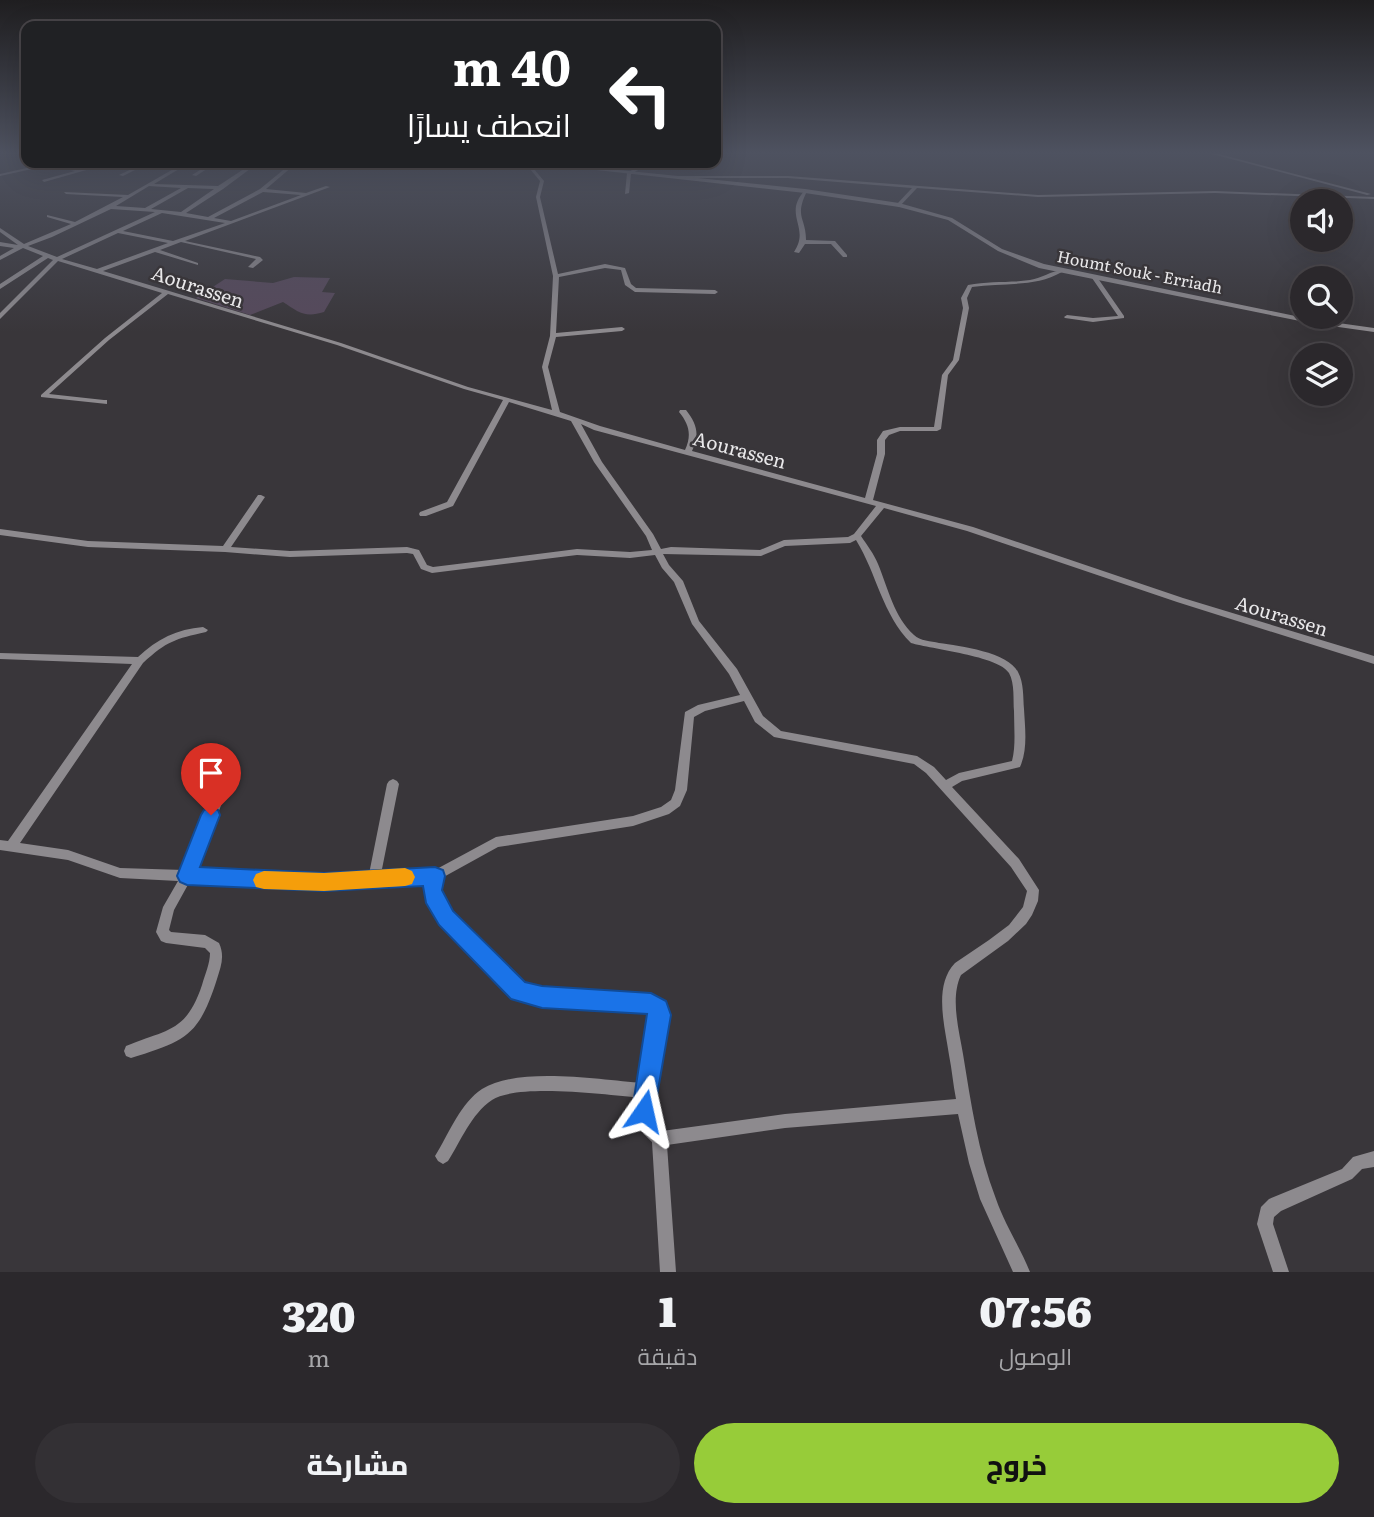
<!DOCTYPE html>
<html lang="ar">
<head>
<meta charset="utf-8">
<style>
	body { margin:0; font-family:Literata,Cairo,serif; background:#333034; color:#f1f3f6; direction:rtl; height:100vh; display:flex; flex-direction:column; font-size:26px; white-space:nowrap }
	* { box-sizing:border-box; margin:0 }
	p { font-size:23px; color:#a6a6a9 }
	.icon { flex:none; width:38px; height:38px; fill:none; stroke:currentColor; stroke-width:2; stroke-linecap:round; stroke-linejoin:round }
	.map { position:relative; height:1272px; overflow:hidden; direction:ltr }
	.drawer { display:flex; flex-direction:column; background:#2b282c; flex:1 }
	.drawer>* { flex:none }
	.banner { position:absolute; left:21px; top:21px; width:700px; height:147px; border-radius:14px; box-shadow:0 7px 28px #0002,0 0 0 2px #474448; direction:rtl; background:#202124; color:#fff; overflow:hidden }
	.buttons { position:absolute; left:1290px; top:189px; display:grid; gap:14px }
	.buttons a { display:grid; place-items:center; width:63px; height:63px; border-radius:50%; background:#2b282c; box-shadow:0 7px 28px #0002,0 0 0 2px #474448; font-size:35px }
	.pin { position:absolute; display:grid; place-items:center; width:60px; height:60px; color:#fff; margin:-72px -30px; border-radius:50% 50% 50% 0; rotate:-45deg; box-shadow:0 0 7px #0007 }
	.pin .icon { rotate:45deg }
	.me { position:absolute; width:77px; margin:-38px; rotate:11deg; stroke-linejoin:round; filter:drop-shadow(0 0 5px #0008) }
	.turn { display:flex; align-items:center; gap:24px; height:147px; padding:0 35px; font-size:32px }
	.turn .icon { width:91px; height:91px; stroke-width:2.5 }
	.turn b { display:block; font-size:49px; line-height:60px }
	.eta { display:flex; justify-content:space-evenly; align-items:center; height:119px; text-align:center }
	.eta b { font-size:42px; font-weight:800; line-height:49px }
	.cta { display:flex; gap:14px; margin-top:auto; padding:14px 35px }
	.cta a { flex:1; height:80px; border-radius:42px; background:#97cc39; color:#111; font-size:28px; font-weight:800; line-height:80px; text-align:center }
	.cta a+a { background:#333034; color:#f1f3f6 }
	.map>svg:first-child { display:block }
</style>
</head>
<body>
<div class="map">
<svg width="1374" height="1272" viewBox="0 0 1374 1272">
	<rect width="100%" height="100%" fill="#39363a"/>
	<path fill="#56495b" d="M294,277L330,278L322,292L335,293L324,312C305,318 298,312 283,302L250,315L196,298L225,279L273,283Z"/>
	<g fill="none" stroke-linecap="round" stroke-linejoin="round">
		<g fill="#8d8a8e" fill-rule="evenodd">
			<polygon points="1212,154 1219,154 1371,194 1367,195"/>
			<path d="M49,163C59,163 71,170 82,169C93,168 101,163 111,163L44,182L42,180L75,171L50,165L0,176V174Z"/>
			<polygon points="144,163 149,163 123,176 119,175"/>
			<path d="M184,163H189L154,184L218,186L253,163H258L223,189L186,213L208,217L260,189L288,166L281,163H287L293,166L266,189L306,193L326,186L330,187L185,241L260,257L263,260L253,268L248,267L256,259L181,242L160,250L198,263V265L155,252L103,271L341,343L468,387L552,410L542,367L550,336L553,276L536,197L540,181L525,163H529L544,181L540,197L558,274L605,264L625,268L631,284L636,288L715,290L718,292L715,294L635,292L625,285L621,270L605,268L559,277L556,333L622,327L625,329L622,331L556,337L548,367L560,412L600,426L685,450C692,435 689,424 679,412L680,410H686C697,424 700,435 692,451L865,498L877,454V440L883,431L900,427H934L942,375L953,360L963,308L961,298L968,285C989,281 1009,283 1030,280C1042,278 1051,271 1062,270V272C1034,288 1003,282 972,287L967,298L969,308L959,360L948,375L941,429L937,431H900L889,435L885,440V454L873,500L973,527L1183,598L1374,656V664L1177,602L967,531L884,508L861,536C867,545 874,554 878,564C888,588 894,617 914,635C920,641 931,641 939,643C960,646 1008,652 1018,672C1024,683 1023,697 1024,709C1025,728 1028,749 1020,767L962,781L952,787L1019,859L1039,890L1038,901L1032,915L1026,924L1008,941L961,975C950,998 959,1030 963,1054C971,1103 978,1152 996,1199C1005,1225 1020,1247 1030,1272H1013L980,1199L969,1163L958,1114L785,1128L667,1145L676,1272H660L652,1142C632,1123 637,1124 641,1098C608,1095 518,1083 492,1100C471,1114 461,1141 448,1161L443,1164L438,1161L435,1156L438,1151C450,1131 461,1103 482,1089C519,1066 600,1080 643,1083L651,1032V1013C619,997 565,1010 528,1001C505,995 499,978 484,962C465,942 419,915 427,882L324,887L190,881L174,910L169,930L171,932L205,935L219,943C225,956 221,966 217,979C199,1036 186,1041 131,1058L126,1056L124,1051L126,1046C167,1029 186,1033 202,985C205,974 210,964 210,953L205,948L166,943L161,941L156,932L163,907L178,881L120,878L68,860L0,850V840L8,841L132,664L0,659V653L138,657C157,639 177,629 203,627L208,630L206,632C175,639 167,641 143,663L20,843L68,850L120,868L184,870L213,795L215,792L219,790L223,792L225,795L196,871L324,877L369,874L387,784L389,781L393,779L397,781L399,784L381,874L433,871L496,837L633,816L661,807L671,800L675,790L685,712L698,705L740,695L729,674L692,624L674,582L662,568L655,555L630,558L577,555L432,573L421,569L413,554L407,553L290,557L225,552L88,547L0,535V529L88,541L223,546L258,495H261L265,497L231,547L290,551L407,547L419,550L427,565L433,567L577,549L630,552L652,550L646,536L594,462L571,421L509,402L453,506L426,516H420L419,514L420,512L447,502L503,400L464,389L337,345L168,294L109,340L49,394L104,400H107V404L41,397V395L105,338L162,293L58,261L0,319V313L53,260L48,258L0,289V284L43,256L23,248L0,260V256L14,248L0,246V242L18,245L0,232V228L24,244L71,224L47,217V215L75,222L123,197L66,194L64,192L128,195ZM149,186L181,188L145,208L116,206ZM188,188L214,189L181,212L151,209ZM263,192L301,195L231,221L214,218ZM111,209L155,212L57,257L28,246L52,237ZM162,213L225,223L173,241L123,231ZM118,233L168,243L97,269L62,259ZM581,424L594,430L876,506L854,534L848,537L784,540L760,550L671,547L661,549L653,534L602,462ZM856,540C877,574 882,614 911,643C931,649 999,656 1009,673C1015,684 1013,700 1014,711C1014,728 1016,745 1012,761L959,773L946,780L934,767L917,756L781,731L763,716L737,669L699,621L683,581L669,565L663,554L761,556L785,546L850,543ZM744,701L755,722L774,737L914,764L926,773L1011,867L1027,891L1023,907L1009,925L989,940L955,963C933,986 945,1027 949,1055C952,1070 953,1084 956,1099L785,1114L662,1131L652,1121C656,1096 671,1025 663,1004C617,982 571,1001 526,987C513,983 505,967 497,957C480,938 457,926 443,905C438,896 438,888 440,879L498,847L633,826L669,814L680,806L687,790L694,717L705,711Z"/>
			<polygon points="211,163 216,163 196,176 192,175"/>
			<polygon points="636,163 640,163 638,170 631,174 629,193 625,194 627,173 634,169"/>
			<polygon points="677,176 788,176 1038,195 1215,191 1374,197 1374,199 1215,193 1038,197 917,188 899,207 896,205 897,204 912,188 788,178 675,178"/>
			<path d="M805,190L807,191C794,218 806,217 806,240L835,241L847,255V257H843L831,244H805L799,253L794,252C811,227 782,215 805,190Z"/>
			<polygon points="1095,276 1097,277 1124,316 1124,318 1093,322 1065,318 1064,317 1067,315 1093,318 1118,316 1092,278"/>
			<polygon points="1374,1151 1374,1167 1362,1169 1352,1179 1281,1211 1274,1217 1273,1224 1289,1272 1273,1272 1257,1224 1261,1207 1269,1199 1342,1169 1353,1157"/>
		</g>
		<polygon fill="#8d8a8e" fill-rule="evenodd" points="533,163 550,163 805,189 899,203 952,218 1002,249 1044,264 1310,319 1374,328 1374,332 1310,323 1039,268 998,251 948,220 899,207 805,193"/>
	</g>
	<linearGradient id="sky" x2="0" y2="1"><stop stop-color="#1f1e20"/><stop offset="0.46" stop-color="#4e5260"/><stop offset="1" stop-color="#4e5260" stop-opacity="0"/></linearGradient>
	<rect width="1374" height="332" fill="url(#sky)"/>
	<polygon fill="#1a73e8" stroke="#114b97" stroke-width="2" points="211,807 218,810 220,815 200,867 324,873 435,867 443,870 445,876 442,890 453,911 525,982 542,986 651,993 666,1001 671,1015 653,1119 644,1123 636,1119 632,1111 647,1014 542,1008 511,999 439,925 426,903 423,886 324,891 187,885 180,882 177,876 201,815 204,810"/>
	<polygon fill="#f59e0b" points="405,868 412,871 415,877 412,884 405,886 324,891 264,889 256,887 253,880 256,874 264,871 324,873"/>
	<g text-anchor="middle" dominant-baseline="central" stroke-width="5" stroke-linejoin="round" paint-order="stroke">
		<g font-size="16" fill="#e9e8ea" stroke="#39363a">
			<text transform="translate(1140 271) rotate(11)">Houmt Souk - Erriadh</text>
		</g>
		<g font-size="19" fill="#e9e8ea" stroke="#39363a">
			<text transform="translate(198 286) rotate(18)">Aourassen</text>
			<text transform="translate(740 449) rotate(15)">Aourassen</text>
			<text transform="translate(1282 615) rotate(17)">Aourassen</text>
		</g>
	</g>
</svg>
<div class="buttons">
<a><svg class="icon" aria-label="sound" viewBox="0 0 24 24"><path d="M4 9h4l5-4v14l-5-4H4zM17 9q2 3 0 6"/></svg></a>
<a><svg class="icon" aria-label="search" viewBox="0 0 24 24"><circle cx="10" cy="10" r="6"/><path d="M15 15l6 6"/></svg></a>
<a><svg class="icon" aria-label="layers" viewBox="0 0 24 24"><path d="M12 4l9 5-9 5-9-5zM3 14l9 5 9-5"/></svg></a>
</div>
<div class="pin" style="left:211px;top:815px;background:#d93025"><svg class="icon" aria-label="arrive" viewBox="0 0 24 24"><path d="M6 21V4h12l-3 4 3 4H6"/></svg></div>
<svg class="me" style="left:644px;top:1111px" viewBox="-20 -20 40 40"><path d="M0-17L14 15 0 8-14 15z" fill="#1a73e8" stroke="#fff" stroke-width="4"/></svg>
<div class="banner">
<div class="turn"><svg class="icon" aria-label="left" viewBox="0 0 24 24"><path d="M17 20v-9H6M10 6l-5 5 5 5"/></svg><div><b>40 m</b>انعطف يسارًا</div></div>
</div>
</div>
<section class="drawer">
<div class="eta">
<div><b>07:56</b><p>الوصول</p></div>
<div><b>1</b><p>دقيقة</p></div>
<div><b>320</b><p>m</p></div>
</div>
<div class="cta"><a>خروج</a><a>مشاركة</a></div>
</section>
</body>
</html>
